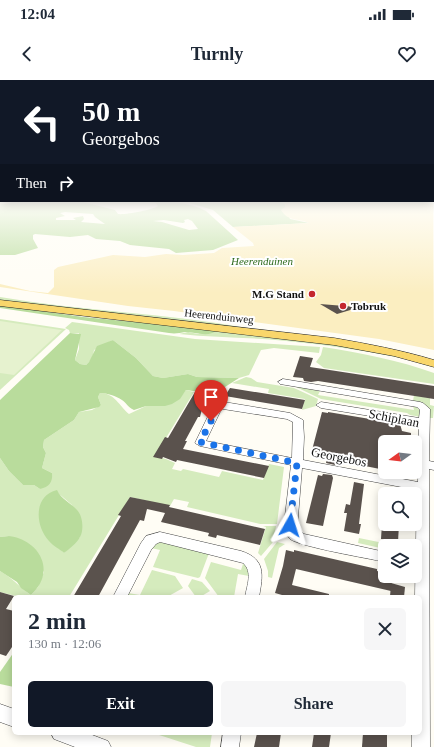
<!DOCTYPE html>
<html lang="en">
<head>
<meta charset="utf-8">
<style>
	body { margin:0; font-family:Georgia,serif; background:#f6f6f7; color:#1f2937; height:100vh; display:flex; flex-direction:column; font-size:15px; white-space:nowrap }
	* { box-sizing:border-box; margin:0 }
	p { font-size:13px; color:#747a83 }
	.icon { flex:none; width:22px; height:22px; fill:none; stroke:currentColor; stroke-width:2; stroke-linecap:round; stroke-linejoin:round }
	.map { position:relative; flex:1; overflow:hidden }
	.drawer { position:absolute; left:12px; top:515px; width:410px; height:140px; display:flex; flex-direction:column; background:#fff; border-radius:6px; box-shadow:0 2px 10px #0003 }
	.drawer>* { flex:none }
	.hud { position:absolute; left:0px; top:0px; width:434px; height:122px; box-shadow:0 2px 10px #0003; background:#111827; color:#fff; overflow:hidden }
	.needle { width:26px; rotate:255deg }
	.fabs { position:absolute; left:378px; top:355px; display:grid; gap:8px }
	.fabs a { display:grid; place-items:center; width:44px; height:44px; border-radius:6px; background:#fff; box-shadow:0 2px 10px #0003; font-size:20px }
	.pin { position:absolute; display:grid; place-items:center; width:34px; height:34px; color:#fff; margin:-41px -17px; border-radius:50% 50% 50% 0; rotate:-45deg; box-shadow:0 0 4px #0007 }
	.pin .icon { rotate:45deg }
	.me { position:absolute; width:44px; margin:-22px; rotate:6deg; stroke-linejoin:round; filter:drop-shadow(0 0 3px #0008) }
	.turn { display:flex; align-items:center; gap:14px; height:84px; padding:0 16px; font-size:18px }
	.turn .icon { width:52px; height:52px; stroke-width:2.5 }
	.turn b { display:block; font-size:28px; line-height:34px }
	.then { display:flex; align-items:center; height:38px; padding:0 16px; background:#0003; gap:8px; font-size:15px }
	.round { display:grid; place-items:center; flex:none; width:42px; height:42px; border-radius:6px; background:#f6f6f7 }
	.overview { display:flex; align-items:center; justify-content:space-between; height:68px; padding:0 16px }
	h1 { font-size:24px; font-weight:700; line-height:30px }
	.primary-button { display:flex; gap:8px; margin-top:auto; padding:8px 16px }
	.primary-button a { flex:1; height:46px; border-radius:6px; background:#111827; color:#fff; font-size:16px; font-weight:700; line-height:46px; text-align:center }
	.primary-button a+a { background:#f6f6f7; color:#1f2937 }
	.status { display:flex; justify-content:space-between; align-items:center; height:28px; padding:0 20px; background:#fff; direction:ltr }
	.status svg { height:11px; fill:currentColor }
	header { display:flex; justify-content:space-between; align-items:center; height:52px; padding:0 16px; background:#fff; font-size:18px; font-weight:700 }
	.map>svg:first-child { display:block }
</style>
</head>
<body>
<div class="status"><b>12:04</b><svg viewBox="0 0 49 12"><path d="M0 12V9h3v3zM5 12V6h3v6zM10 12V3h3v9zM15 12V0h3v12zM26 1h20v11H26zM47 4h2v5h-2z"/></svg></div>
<header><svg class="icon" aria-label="back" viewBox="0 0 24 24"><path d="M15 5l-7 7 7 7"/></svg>Turnly<svg class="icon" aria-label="heart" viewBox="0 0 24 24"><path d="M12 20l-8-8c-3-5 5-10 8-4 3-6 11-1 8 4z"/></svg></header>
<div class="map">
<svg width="434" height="667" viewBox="0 0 434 667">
	<rect width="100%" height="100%" fill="#fffdf5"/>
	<g fill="#d5ebbd" fill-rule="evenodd">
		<path d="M0,217C82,231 165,233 247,248L0,221Z"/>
		<polygon points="0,239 66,249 0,310"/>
		<path d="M72,242L195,259L320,267L319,273L274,268L261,270L249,295L239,298L197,297L188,294L163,298L153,296L136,278L113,260L94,270C93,277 91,281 86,285L80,284L75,280L79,269V253H70L69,250L65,248Z"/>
		<path d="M217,250C283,258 351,263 416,281C373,272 330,265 286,261C251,257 215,258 179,254L188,252L198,254Z"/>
		<path d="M323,267C361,273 398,280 434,293V304L324,288L316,282L321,275Z"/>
		<polygon points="246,297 251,298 257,302 294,308 318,319 316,326 302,330 305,319 268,313 269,309 232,303"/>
		<polygon points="294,306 320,311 318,315 414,330 413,326 421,329 421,337 410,335 407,333 321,319"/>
		<path d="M186,310L194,312L155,376L166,379L175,383L172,389L181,391L183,389L219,397L222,391L263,400L269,384L284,387L277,444H260L187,427L189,422L174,419L170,426L130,417L69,517H20L0,512V491C14,499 19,507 31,515L38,507L44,492L9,456L0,457V378L9,391L23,405H34L40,409L52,393L42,388L46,373L43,367L44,360L74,340L79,332L92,330L101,325L98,317L100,313C115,313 119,326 129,334L146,326L179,319ZM58,413L72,425L80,457L64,473L60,469Z"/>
		<polygon points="414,315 430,318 430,325 434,326 433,338 429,338 428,327 413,321"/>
		<polygon points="263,446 276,446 273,462 261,476 258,473 266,447"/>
		<polygon points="359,458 398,466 385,466 385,469 358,463"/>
		<polygon points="163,462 209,473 200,497 198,498 153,487 160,470 151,468 158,463"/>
		<polygon points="277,462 285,464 279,468 272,498 268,497 268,491 264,479"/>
		<polygon points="244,481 246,483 249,496 238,494 234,517 219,517 205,498 211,482 241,490"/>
		<polygon points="152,490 175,496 183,508 167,517 127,517 128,513 140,515"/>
		<polygon points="192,499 202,502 210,511 200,517 196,517 188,506"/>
		<polygon points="153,653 212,653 210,667 196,667"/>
	</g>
	<g fill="#b9dc9c" fill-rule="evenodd">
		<path d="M9,121H79L115,130L118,134C125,135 152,130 158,126L156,123L150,122C169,121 189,122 206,131L238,160L213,170L176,173L169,169L130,165L120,161L96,159L88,155L70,157L35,154L33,155V159L38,168L15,175H0V122L4,124L18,122ZM65,132L93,134L95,137L105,144L81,142L84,139L83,136L73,138L76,140H56V138L65,136L60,133ZM188,139L192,141L198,149L189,150L162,142L153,141L164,140L183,143L185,142L184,140Z"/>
		<polygon points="233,121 280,121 285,124 285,127 290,139 309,143 233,147 213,130 190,123 226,123"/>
		<path d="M0,225L83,237L217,250C209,258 195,252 185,252C180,253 175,254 169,253L0,228Z"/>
		<path d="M70,253L81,254L75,280L80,284L86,285L89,282L97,266L113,260L136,278L153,296L163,298L188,294L197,297L239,298L214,314L186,310L180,319L172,324L165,326H146L134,330C127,327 127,323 122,320C116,316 107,313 100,313L98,317L101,325L99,327L79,332L74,340L44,360L43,367L46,373L42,388L52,393C53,402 49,407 40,409L34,405H23L9,391L0,378V320Z"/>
		<path d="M57,410C61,419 71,423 77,430C83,436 84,450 80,457C77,463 69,469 64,473C60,469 53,466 49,461C35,446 33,416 57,410Z"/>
		<path d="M9,456C40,460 57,492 31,515L21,508L17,502L0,491V457Z"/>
		<polygon points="14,572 14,607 0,604 0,592"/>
	</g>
	<path fill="#fbeec1" d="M433,119L434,270L379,259L174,231L128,226L0,207V204L30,211L48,213L54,207V190L58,187L113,175L145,177L166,174L183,175L214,173L222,168L254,166L253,163L233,147L309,143C299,138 288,142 281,130L285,127V124L280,121H433Z"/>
	<polygon fill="#e6f2cf" points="0,241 61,250 62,250 14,295 0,293"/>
	<g fill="#5a524d">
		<polygon points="320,224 357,227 357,228 337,234"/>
		<polygon points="300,276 313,278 310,287 434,306 434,319 318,301 311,302 304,301 303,298 293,297"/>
		<polygon points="230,308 305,320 302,329 225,316"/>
		<polygon points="195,312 210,315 202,329 200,337 198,337 185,361 187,361 183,369 269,386 264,398 177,380 176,382 163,377 162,379 153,377 165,357 168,358"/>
		<polygon points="322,332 328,333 328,332 400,344 402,351 411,353 411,362 385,362 385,388 381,387 380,389 335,380 335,385 326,383 327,379 312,376 311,374"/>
		<polygon points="323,394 332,395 333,398 323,446 306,443 318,395 322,396"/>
		<polygon points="354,402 364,404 359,444 361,444 359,454 344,451 347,433 344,433 346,424 350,425"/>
		<polygon points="130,417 170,425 169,427 265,449 260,465 217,455 216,458 208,456 209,453 161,442 165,433 147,429 144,441 140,440 98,517 73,517 121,436 118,435"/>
		<polygon points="382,444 399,444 398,462 381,459"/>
		<polygon points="286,470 294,472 294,470 377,489 377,491 385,493 385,496 392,496 391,511 296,489 292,505 329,514 329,517 298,517 289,515 289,517 275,513 283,486"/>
		<polygon points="391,503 405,507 404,517 390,517"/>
		<polygon points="0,512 14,516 6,529 14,531 14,564 6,576 0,574"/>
		<polygon points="257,653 281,653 279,667 254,667"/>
		<polygon points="314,653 331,653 329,667 312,667"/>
		<polygon points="363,653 387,653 387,667 362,667"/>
	</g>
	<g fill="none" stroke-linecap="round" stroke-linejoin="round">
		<g stroke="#444" stroke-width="1">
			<g id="minor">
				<path d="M283,299L420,322L423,323L430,329L429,381L434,382V390L429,389L430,667H412V653H420V517H415L417,410L302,388L297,449L304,454L385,472V482C367,478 301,467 290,459C286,455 284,450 284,445L291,385L200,366L195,363L211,330L218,324L221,323H230L290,333L303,340L304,357L303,380L418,402L419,344L321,328L316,325L321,322L419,338L420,330L417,327L280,304L278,302ZM223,329L287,339L293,342L292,378L206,361L220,332Z"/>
				<path d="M160,452L241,471C266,479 263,495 259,517H245C247,505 253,492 243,483L160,462L156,464L151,470L127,517H113L141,463L146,456Z"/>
				<polygon points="0,624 14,629 14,647 0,642"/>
				<polygon points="51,653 87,653 108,661 111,667 75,667 54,659"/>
				<polygon points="223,653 241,653 239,667 221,667"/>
			</g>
		</g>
		<g stroke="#222" stroke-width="1">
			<path id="major" d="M0,220L334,258C368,264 401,270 434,280V287L394,276L334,265L34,230L0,226Z"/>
		</g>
		<use href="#minor" fill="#fff" fill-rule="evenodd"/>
		<use href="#major" fill="#f9d66b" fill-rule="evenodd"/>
	</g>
	<linearGradient id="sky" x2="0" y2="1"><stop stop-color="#95c6ee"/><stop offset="0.56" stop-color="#fffefa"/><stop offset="1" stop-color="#fffefa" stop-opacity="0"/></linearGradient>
	<rect width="434" height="213" fill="url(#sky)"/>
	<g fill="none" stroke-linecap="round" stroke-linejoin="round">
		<polyline stroke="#1a73e8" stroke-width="7" stroke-dasharray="0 12.6" points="211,341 200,362 297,383 290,445"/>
	</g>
	<g fill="#c4262e" stroke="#fff" stroke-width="1.5">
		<circle cx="312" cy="214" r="4"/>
		<circle cx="343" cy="226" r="4"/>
	</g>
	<g text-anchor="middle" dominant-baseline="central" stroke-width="4" stroke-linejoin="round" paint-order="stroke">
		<g font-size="11" font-style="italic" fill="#2f6b1f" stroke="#fff">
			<text x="262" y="181">Heerenduinen</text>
		</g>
		<g font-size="11" font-weight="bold" fill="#111" stroke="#fff" text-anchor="end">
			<text x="304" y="214">M.G Stand</text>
			<text x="351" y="226" text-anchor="start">Tobruk</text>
		</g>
		<g font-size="11" fill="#111" stroke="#fff">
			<text transform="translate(219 236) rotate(6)">Heerenduinweg</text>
		</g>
		<g font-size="13" fill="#111" stroke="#fff">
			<text transform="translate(394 338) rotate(11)">Schiplaan</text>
			<text transform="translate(339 377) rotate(11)">Georgebos</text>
		</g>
	</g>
</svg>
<div class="fabs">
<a><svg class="needle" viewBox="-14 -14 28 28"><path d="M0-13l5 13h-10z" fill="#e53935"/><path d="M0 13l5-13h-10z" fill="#747a83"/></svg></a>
<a><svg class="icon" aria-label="search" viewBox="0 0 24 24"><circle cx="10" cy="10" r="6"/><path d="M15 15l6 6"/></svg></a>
<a><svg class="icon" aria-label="layers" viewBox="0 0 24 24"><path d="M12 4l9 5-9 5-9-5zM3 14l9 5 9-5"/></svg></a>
</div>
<div class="pin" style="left:211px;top:341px;background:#d93025"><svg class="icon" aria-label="arrive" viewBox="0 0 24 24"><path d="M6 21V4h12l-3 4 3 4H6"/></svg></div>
<svg class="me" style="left:290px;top:445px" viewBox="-20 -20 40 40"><path d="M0-17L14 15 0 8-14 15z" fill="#1a73e8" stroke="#fff" stroke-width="4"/></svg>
<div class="hud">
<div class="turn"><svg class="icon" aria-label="left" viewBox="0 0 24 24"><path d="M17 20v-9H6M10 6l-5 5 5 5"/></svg><div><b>50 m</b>Georgebos</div></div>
<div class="then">Then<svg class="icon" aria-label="right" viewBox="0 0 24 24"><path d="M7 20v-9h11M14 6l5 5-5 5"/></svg></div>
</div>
<section class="drawer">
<div class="overview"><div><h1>2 min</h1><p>130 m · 12:06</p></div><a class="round"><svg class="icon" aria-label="close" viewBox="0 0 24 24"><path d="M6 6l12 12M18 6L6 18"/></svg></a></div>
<div class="primary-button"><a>Exit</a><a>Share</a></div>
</section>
</div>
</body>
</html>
